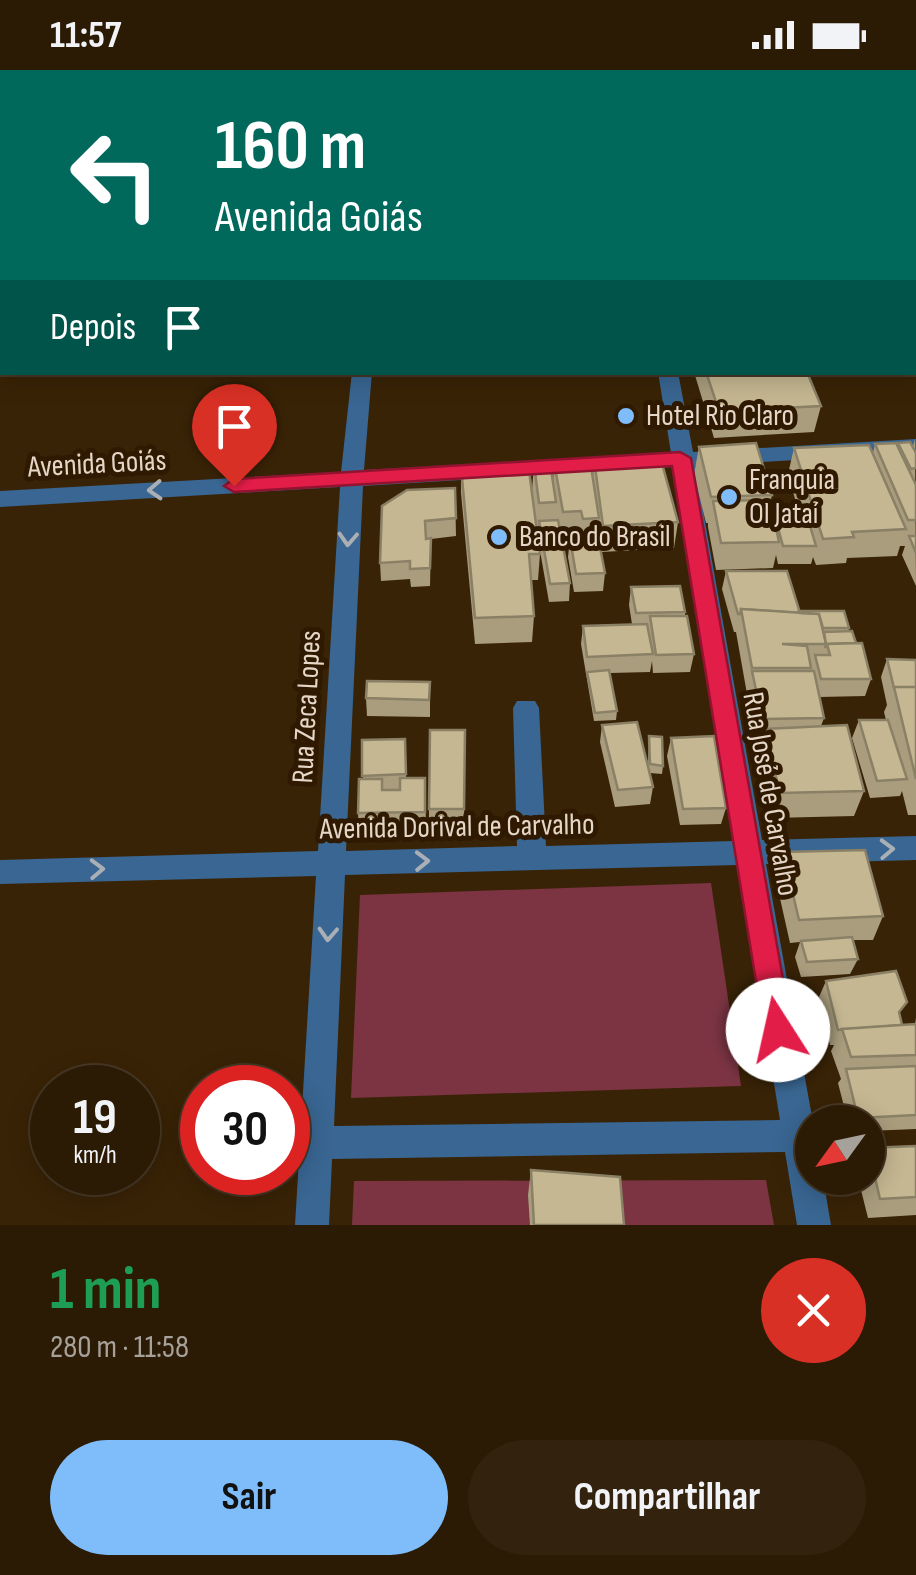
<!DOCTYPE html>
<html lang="pt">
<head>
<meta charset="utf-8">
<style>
	body { margin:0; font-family:"Sofia Sans Condensed",sans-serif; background:#33230e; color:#f1f3f6; height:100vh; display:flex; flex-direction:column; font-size:38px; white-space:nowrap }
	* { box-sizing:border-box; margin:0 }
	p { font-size:32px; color:#a6a19a }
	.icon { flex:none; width:55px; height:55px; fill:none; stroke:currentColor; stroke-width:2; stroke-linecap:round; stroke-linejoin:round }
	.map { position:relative; height:1155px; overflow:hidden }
	.side { display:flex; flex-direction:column; background:#2b1a04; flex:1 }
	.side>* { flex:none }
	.banner { position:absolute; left:0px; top:0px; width:918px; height:305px; box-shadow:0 5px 25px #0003,0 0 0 2px #473826; background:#00695c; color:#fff; overflow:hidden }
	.needle { width:65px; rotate:237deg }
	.fabs { position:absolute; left:795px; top:1035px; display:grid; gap:20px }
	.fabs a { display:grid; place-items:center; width:90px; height:90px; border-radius:50%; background:#2b1a04; box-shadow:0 5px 25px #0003,0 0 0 2px #473826; font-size:50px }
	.speed { position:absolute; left:30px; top:995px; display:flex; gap:20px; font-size:50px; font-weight:700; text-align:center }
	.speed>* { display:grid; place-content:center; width:130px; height:130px; border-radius:50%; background:#2b1a04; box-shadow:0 5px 25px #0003,0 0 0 2px #473826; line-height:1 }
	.speed small { font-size:25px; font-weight:400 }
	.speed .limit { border:15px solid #d22; background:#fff; color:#111 }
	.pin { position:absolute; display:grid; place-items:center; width:85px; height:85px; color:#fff; margin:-102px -42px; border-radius:50% 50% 50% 0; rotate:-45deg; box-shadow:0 0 10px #0007 }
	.pin .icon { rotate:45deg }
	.me { position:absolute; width:110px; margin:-55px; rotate:350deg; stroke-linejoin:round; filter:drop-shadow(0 0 8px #0008) }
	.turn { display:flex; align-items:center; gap:35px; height:210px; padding:0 50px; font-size:45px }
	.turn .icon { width:130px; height:130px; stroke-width:2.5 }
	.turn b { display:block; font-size:70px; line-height:85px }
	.then { display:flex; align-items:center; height:95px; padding:0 50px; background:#0003; gap:20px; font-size:38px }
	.round { display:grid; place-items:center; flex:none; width:105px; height:105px; border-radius:52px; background:#33230e }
	.summary { display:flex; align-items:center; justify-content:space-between; height:170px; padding:0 50px }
	h1 { font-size:60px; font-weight:700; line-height:75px; color:#1e9e55 }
	.button { display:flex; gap:20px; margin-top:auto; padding:20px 50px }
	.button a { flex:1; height:115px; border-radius:60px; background:#7fbdfa; color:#111; font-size:40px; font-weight:700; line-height:115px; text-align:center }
	.button a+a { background:#33230e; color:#f1f3f6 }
	.status { display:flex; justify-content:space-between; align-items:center; height:70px; padding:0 50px; background:#2b1a04; direction:ltr }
	.status svg { height:28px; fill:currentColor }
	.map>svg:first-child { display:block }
</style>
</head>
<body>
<div class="status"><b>11:57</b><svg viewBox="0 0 49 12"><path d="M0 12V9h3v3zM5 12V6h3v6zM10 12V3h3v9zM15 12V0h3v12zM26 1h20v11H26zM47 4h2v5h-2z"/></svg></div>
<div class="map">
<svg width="916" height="1155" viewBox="0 0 916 1155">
	<rect width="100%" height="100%" fill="#392306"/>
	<g fill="#7c3443">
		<polygon points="711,813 741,1016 351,1028 360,825"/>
		<polygon points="766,1110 774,1155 352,1155 354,1111"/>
	</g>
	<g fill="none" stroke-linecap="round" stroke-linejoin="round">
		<g fill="#396692" fill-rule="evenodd">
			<rect x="376" y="0" width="16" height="2"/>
			<rect x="550" y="0" width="16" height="2"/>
			<rect x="915" y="89" width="1" height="10"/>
			<rect x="0" y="93" width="2" height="10"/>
			<path d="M352,302H372L364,400L671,383L658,302H678L693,382L916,369V383L695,396L762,770L916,766V790L766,794L813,1052L812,1108H823L831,1155H797L785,1082L332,1089L329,1155H295L316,806L0,814V790L318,781L340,417L0,437V421L341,402ZM673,397L734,771L546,776L539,638L535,631H517L513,638L517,776L346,781L363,416ZM738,795L780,1050L334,1056L345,805Z"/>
		</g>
	</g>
	<g fill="#a99d7d">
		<polygon points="694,302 807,302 821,336 814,362 714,368"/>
		<polygon points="915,369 916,516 902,485 905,476 900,476 897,486 847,488 846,493 816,495 813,487 811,494 778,494 776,485 773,498 716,500 708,457 708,453 706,453 694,404 699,377 772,425 770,433 772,439 797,436 788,404 794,378 873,383 875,374 897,376 898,373 913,376"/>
		<polygon points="594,389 678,452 674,478 601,482 605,503 603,521 574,522 568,487 570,469 574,468 562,469 570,513 569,531 549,532 539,475 540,484 538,510 531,510 534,546 532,572 475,574 461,423 461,397 538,468 538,459 537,459 532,420 534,394 553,412 554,392 593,406"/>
		<polygon points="455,418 456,466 431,469 430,516 411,517 410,509 381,511 380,493"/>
		<polygon points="726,501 799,541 849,558 848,562 856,573 871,609 865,626 819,627 824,648 821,656 864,721 854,746 772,748 757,684 760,674 756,675 746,627 747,624 736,562 734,562 722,519"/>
		<polygon points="631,517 685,542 685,546 694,584 690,602 653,603 652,591 650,602 610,603 617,641 616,650 594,651 581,574 583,556 632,554 629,535"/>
		<polygon points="887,589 916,590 916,745 908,745 902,721 900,726 870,728 852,668 859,650 886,650 884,642 887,635 881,607"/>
		<polygon points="430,612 430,647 367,646 366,628"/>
		<polygon points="602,655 648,696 649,666 663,696 662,704 650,703 653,717 650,734 615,737 600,672"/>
		<polygon points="465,660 464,756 429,756 429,739"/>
		<polygon points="671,668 726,738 721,754 680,755 667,686"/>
		<polygon points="405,669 406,708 425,708 426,759 359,760 358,743 363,709 362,670"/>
		<polygon points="783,782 883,846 873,870 853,870 858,889 850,904 801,907 795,887 800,872 790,873 775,806"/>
		<polygon points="826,911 900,946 902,955 915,954 916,948 916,1059 868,1061 868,1052 848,1052 838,1013 841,1009 831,981 834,975 830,975 819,927"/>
		<polygon points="916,1076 916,1145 868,1148 858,1108 868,1108 868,1078"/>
		<polygon points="531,1100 624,1155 530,1155 528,1125"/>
	</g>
	<g fill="#c5b791" stroke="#8a8066" stroke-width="2.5">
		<polygon points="706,302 807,302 821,336 719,341"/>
		<polygon points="910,372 916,383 916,398 911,399 898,373"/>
		<polygon points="756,373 772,425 711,427 699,377"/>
		<polygon points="896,373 916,415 916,450 908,450 875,374"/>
		<polygon points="869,375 906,459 852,462 854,467 823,469 794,378"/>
		<polygon points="660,386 678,452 603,456 594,389"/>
		<polygon points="590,390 599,448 583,449 581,441 563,442 554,392"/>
		<polygon points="528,393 540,484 529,484 534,546 475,548 461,397"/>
		<polygon points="550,393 556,432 539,433 534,394"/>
		<polygon points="455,418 456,448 425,451 426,469 431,468 430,498 410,499 410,491 380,493 382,436 407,420"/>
		<polygon points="770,430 779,472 721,473 713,431"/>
		<polygon points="772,436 804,436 816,476 783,476"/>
		<polygon points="558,450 570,513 550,514 539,451"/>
		<polygon points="597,462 605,503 576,504 570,469"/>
		<polygon points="909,466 916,466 916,483"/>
		<polygon points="726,501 787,501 800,543 741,539 740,544 738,544"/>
		<polygon points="680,516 685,542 636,543 631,517"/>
		<polygon points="741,539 819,544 826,574 782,574 807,576 811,598 752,598"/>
		<polygon points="799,541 844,541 849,558 823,558 819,544 800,543"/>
		<polygon points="650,546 687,546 694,584 656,585"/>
		<polygon points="647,554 653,584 587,587 583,556"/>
		<polygon points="852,561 856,573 827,574 825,578 826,574 824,562"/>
		<polygon points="862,573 871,609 821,609 815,585 830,585 827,574"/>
		<polygon points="887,589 916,590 916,617 894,618"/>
		<polygon points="609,600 617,641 595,643 587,602"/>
		<polygon points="752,601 814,601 824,648 762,649"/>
		<polygon points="367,611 430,612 429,630 366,628"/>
		<polygon points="894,617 916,617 916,709"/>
		<polygon points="859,650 888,650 907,709 877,711"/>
		<polygon points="637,652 653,717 618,720 602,655"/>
		<polygon points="847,655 864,721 780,723 764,659"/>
		<polygon points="430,660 465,660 464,739 429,739"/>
		<polygon points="649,666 662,667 663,696 650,694"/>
		<polygon points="714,666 726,738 683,739 671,668"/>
		<polygon points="405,669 406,704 362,706 362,670"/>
		<polygon points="400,708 425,708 425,742 358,743 359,709 382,709 382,720 400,720"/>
		<polygon points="865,780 883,846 799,850 783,782"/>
		<polygon points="852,867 858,889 807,892 801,871"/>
		<polygon points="896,901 907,932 899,942 902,955 838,960 826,911"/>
		<polygon points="916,954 916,985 851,987 842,959"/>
		<polygon points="916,996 916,1045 858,1048 846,999"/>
		<polygon points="916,1076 916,1127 880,1129 868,1078"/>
		<polygon points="531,1100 620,1107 624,1155 534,1155"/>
	</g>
	<defs><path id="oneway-chevron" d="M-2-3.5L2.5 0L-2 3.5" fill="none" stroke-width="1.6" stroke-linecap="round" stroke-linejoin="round" transform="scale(2.5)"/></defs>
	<g stroke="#a9afb4">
		<use href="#oneway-chevron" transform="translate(155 420) rotate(177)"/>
		<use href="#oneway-chevron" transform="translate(348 469) rotate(93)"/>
		<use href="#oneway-chevron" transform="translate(887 779) rotate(-2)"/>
		<use href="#oneway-chevron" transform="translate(422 791) rotate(-1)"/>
		<use href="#oneway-chevron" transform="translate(97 799) rotate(-2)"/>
		<use href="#oneway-chevron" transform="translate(328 864) rotate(93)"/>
	</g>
	<polygon fill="#e11d48" stroke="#92132f" stroke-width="2.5" points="680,382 691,388 792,960 788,970 778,974 768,970 764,960 672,396 234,422 224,416 234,409"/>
	<g fill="#7fbdfa" stroke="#2f1900" stroke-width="4">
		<circle cx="626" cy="346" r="10"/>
		<circle cx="729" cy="427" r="10"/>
		<circle cx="499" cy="467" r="10"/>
	</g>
	<g text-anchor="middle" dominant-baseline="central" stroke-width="10" stroke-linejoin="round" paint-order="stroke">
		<g font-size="30" fill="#e5d6c7" stroke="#2f1900" text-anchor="start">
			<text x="646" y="346">Hotel Rio Claro</text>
			<text x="749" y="410">Franquia<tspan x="749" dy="34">OI Jataí</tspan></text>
			<text x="519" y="467">Banco do Brasil</text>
		</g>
		<g font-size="30" fill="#e5d6c7" stroke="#2f1900">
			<text transform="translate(97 394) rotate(-3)">Avenida Goiás</text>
			<text transform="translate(307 637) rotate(-87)">Rua Zeca Lopes</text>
			<text transform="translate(770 724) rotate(80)">Rua José de Carvalho</text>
			<text transform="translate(457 757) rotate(-1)">Avenida Dorival de Carvalho</text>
		</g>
	</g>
</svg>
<div class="fabs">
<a><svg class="needle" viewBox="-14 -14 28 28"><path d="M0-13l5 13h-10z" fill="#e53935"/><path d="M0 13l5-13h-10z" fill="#a6a19a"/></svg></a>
</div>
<div class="speed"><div>19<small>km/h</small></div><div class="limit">30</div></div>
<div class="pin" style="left:234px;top:416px;background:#d93025"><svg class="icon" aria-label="arrive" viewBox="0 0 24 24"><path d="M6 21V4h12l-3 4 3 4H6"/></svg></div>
<svg class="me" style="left:778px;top:960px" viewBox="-20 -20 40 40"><circle r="19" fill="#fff"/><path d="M0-13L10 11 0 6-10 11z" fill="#e11d48"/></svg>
<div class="banner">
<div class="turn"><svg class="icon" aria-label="left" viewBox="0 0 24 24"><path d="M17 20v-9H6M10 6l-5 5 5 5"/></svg><div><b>160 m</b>Avenida Goiás</div></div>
<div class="then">Depois<svg class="icon" aria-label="arrive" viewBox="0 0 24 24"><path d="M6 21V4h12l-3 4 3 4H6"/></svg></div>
</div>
</div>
<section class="side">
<div class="summary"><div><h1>1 min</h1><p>280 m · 11:58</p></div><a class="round" style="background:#d93025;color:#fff"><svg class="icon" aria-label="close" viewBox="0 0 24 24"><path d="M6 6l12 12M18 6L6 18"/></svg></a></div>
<div class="button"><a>Sair</a><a>Compartilhar</a></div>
</section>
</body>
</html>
